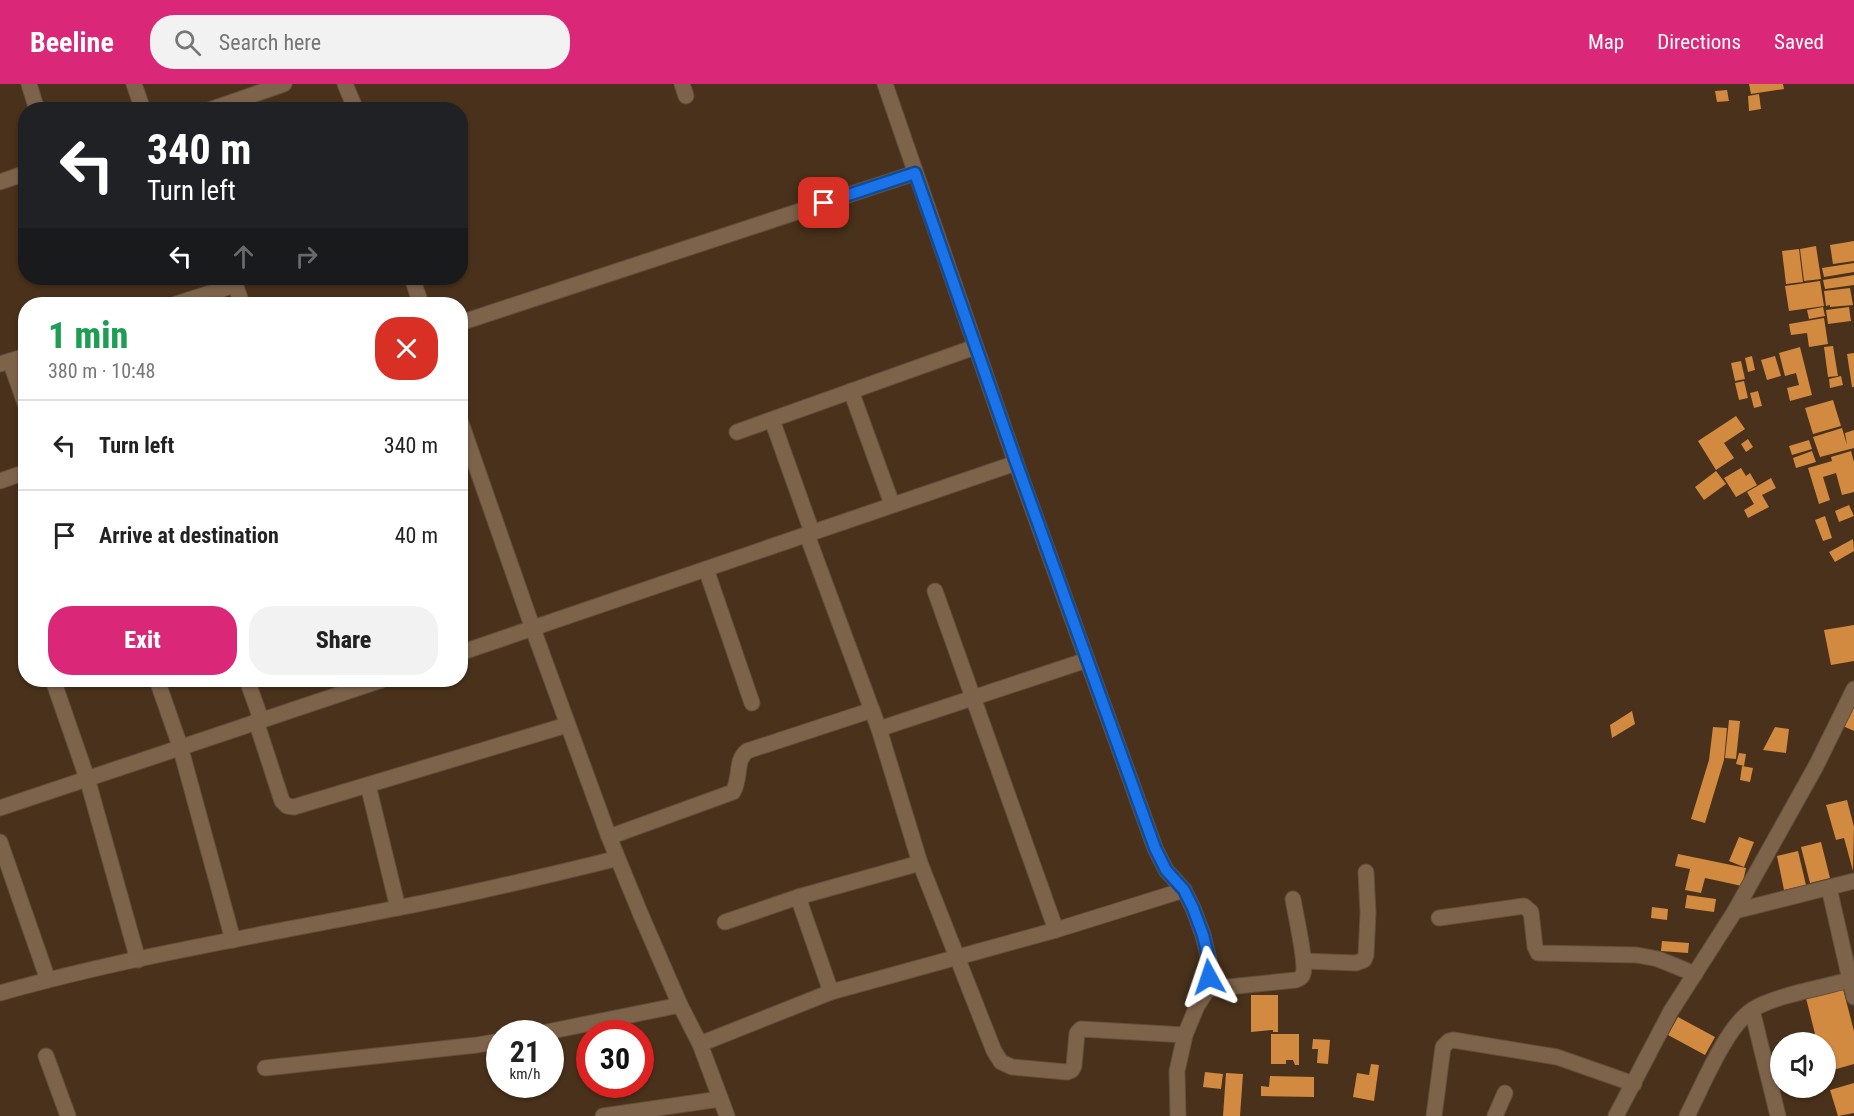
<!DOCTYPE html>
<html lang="en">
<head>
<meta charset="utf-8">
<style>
	body { margin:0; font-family:"Roboto Condensed",sans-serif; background:#f2f2f2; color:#222; height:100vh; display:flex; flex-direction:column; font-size:22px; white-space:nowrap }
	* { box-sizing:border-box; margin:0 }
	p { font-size:20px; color:#767676 }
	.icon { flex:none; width:33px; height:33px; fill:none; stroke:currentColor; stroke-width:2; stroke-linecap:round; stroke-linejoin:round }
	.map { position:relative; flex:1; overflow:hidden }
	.panel { position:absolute; left:18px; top:213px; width:450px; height:390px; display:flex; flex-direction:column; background:#fff; border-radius:24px; box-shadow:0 2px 4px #0004 }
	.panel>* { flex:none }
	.banner { position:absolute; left:18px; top:18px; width:450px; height:183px; border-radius:24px; box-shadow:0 2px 4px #0004; background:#202124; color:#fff; overflow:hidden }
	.controls { position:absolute; left:1770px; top:948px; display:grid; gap:12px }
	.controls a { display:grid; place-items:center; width:66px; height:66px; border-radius:50%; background:#fff; box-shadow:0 2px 4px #0004; font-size:30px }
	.speed { position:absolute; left:486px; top:936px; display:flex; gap:12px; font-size:30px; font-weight:700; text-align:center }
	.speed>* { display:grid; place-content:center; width:78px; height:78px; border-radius:50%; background:#fff; box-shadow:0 2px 4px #0004; line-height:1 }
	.speed small { font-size:15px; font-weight:400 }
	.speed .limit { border:9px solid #d22; background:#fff; color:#111 }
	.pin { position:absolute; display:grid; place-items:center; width:51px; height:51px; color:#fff; margin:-26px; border-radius:12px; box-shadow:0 3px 9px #0006 }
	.me { position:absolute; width:66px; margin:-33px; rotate:355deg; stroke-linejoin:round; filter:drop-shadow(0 0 4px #0008) }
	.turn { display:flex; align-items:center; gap:21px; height:126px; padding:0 30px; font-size:27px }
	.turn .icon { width:78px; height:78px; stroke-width:2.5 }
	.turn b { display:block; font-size:42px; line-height:51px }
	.lanes { display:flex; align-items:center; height:57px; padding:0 30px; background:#0003; justify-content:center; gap:30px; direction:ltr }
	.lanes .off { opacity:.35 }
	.round { display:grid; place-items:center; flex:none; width:63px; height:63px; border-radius:24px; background:#f2f2f2 }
	.head { display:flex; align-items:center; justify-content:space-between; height:102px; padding:0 30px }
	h1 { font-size:36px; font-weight:800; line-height:45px; color:#1e9e55 }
	.action { display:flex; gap:12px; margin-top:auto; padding:12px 30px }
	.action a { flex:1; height:69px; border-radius:24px; background:#db2777; color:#fff; font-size:24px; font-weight:800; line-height:69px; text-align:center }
	.action a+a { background:#f2f2f2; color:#222 }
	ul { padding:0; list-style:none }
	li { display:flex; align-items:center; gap:18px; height:90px; padding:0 30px; border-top:2px solid #e0e0e0 }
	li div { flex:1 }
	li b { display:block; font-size:22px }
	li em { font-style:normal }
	header { display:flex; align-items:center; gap:36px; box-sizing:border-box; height:84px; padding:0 30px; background:#db2777; color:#fff }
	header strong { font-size:28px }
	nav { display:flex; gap:33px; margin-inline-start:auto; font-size:21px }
	.search { width:420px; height:54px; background:#f2f2f2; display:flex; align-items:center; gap:15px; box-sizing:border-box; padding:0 21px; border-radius:24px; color:#767676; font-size:22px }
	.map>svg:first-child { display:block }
</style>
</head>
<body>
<header>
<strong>Beeline</strong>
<div class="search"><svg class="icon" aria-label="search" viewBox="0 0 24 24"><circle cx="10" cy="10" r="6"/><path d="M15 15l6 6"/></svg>Search here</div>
<nav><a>Map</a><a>Directions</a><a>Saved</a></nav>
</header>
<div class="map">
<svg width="1854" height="1032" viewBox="0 0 1854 1032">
	<rect width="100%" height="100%" fill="#49311b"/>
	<g fill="#d28940">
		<polygon points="1749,0 1783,0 1784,5 1751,10"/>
		<polygon points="1727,6 1729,17 1717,18 1715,7"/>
		<polygon points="1759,10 1761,25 1749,27 1748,12"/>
		<polygon points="1854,157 1854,177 1833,180 1830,161"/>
		<polygon points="1816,162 1821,195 1804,197 1800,165"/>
		<polygon points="1799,165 1803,198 1786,200 1782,167"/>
		<polygon points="1854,179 1854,188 1824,193 1822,184"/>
		<polygon points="1854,191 1854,201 1825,205 1823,196"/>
		<polygon points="1820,197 1824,222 1789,227 1785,202"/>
		<polygon points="1850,204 1853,221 1830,223 1830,221 1826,222 1824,207"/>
		<polygon points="1823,223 1825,232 1809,235 1807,226"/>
		<polygon points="1849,223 1851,237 1828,240 1826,226"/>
		<polygon points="1824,234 1828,260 1809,263 1807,249 1791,251 1789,240"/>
		<polygon points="1833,262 1838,292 1828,293 1824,263"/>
		<polygon points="1800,263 1812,311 1790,317 1787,304 1799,301 1796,289 1785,292 1779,269"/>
		<polygon points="1854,269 1854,303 1852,303 1847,270"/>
		<polygon points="1752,272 1755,286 1748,288 1745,274"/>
		<polygon points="1775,272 1781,292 1767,296 1761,276"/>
		<polygon points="1741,277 1745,295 1735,297 1731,279"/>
		<polygon points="1841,292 1843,301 1830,304 1829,295"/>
		<polygon points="1744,297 1748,314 1739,316 1735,299"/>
		<polygon points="1758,307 1762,322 1754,324 1750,309"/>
		<polygon points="1833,316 1841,342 1813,350 1805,324"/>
		<polygon points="1736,332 1745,345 1724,359 1734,374 1716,386 1698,357"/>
		<polygon points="1842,344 1847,361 1845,349 1854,346 1854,364 1820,373 1813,353"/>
		<polygon points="1748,355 1753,363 1746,368 1741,360"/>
		<polygon points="1809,356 1812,365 1792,371 1789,362"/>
		<polygon points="1812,367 1816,378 1796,384 1793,374"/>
		<polygon points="1851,367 1854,378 1854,408 1842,411 1836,389 1823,393 1830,416 1819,420 1808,384 1832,377 1831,373"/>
		<polygon points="1741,384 1746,392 1750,389 1757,401 1736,413 1724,394"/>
		<polygon points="1716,387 1726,400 1704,416 1695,403"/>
		<polygon points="1771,394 1776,404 1762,411 1769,423 1748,434 1744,426 1754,420 1747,408"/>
		<polygon points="1849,421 1854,432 1839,438 1835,427"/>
		<polygon points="1825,432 1832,454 1823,457 1815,436"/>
		<polygon points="1853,455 1854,467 1835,478 1829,468"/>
		<polygon points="1854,541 1854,577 1831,581 1824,546"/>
		<polygon points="1854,619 1854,647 1843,642"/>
		<polygon points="1632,627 1635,640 1612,654 1610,641"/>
		<polygon points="1729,636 1740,637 1736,675 1725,674"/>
		<polygon points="1713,643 1727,644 1724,676 1705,739 1691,735 1709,676"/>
		<polygon points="1775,643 1789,645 1786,669 1763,666"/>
		<polygon points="1739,669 1746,670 1744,682 1736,680"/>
		<polygon points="1742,682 1753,684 1750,698 1740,696"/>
		<polygon points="1847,716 1854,743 1853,787 1844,754 1836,756 1826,721"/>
		<polygon points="1739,753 1754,758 1744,783 1729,777"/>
		<polygon points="1821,758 1830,794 1810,799 1801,763"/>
		<polygon points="1798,767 1806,801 1784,806 1777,772"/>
		<polygon points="1678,770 1746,784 1742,802 1705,794 1701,809 1685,806 1690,785 1675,782"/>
		<polygon points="1687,811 1716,815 1714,828 1685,824"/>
		<polygon points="1652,823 1668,825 1667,836 1651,834"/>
		<polygon points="1662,857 1689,859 1688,869 1661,867"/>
		<polygon points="1843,905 1854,947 1854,980 1826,988 1826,958 1817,958 1806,914"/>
		<polygon points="1251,911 1278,911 1278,948 1273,948 1273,946 1251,948"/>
		<polygon points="1678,933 1715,953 1705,971 1668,951"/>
		<polygon points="1271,950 1299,950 1299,981 1295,981 1293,976 1286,976 1286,980 1271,980"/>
		<polygon points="1313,955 1330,956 1328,980 1317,979 1318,965 1312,965"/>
		<polygon points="1371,980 1379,981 1374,1017 1353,1013 1357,989 1369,991"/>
		<polygon points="1205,988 1223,990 1221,1005 1203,1003"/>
		<polygon points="1226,989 1243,990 1240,1032 1223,1032"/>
		<polygon points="1270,992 1314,993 1314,1013 1261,1012 1261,1002 1269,1003"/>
		<polygon points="1854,999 1854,1029 1838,1032 1830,1006"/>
	</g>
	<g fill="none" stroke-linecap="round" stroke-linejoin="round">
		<g stroke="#624e3a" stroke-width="17">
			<g id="street">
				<polyline points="29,0 37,26"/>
				<polyline points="134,0 143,26"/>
				<polyline points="345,0 356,26"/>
				<polyline points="682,0 686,12"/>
				<polyline points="885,0 1016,379 1155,764 1166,786 1184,806 1193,824 1203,851 1209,876 1208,905 1197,922 1185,951 1177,987 1178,1032"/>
				<polyline points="209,26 284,0"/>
				<polyline points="0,98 26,89"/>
				<polyline points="233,194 242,220"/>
				<polyline points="412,194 421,220"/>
				<polyline points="176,220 235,201"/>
				<polyline points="460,239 915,89"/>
				<polyline points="10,277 26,322"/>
				<polyline points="0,280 26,272"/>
				<polyline points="851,307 892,420"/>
				<polyline points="460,336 533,545 609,753 641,831 680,921 700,960 727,1032"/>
				<polyline points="772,336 812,448"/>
				<polyline points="737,348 975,263"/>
				<polyline points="0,397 26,388"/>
				<polyline points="807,451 879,645 920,779 994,967 1001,978 1012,983 1067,988 1072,986 1074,982 1077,949 1081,945 1185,951"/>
				<polyline points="706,485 752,619"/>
				<polyline points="935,507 1056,846"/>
				<polyline points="460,569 1016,379"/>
				<polyline points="53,596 87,694 138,876"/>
				<polyline points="157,596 180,662 233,856"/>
				<polyline points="247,596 261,635"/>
				<polyline points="256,637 282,717 287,722 294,723 567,641"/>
				<polyline points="879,645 1087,576"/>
				<polyline points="368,701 398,824"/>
				<polyline points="0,724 382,596"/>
				<path d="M609,753L733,708C741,695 735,676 747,667L872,626"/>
				<polyline points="0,758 48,896"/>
				<polyline points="1829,804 1854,913"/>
				<polyline points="798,813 831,908"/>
				<polyline points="1735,827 1854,797"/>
				<polyline points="1439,834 1524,822 1531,828 1535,863 1538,869 1637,871 1658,875 1695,890"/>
				<polyline points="725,838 798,813 920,779"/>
				<polyline points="1304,877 1356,879 1364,876 1366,871 1368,829 1366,788"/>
				<path d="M1208,905L1296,896C1300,894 1302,894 1303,890C1307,880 1295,828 1293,815"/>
				<path d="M0,909C130,872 264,851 397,824C470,810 542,793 615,775"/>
				<polyline points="1752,926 1778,1032"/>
				<polyline points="537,950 680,921"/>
				<polyline points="700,960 831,908 1056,846 1184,806"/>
				<polyline points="46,972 68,1032"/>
				<polyline points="265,984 477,961 500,957"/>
				<polyline points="603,1032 720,1015"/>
				<polyline points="1434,1032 1443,963 1449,957 1453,956 1557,973 1634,1000"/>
				<polyline points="1495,1032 1505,1009"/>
				<polyline points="1616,1032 1671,927 1735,827 1816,682 1854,605"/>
				<path d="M1687,1032C1702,1003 1726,943 1752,926C1772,912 1829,902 1854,895"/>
			</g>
		</g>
		<use href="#street" stroke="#7e634b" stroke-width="15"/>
	</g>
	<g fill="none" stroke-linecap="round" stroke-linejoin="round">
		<g stroke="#114b97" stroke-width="15">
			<polyline id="route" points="824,119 915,89 1016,378 1155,764 1166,786 1184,806 1193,824 1203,851 1209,876 1209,893"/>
		</g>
		<use href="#route" stroke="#1a73e8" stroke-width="10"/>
	</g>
</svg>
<div class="controls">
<a><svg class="icon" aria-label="sound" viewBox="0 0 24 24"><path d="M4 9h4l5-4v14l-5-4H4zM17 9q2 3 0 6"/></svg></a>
</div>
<div class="speed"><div>21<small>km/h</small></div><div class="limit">30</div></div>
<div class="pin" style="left:824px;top:119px;background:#d93025"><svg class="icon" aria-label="arrive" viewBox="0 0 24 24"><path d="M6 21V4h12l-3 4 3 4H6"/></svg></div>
<svg class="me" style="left:1209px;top:893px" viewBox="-20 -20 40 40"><path d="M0-17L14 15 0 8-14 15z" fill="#1a73e8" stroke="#fff" stroke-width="4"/></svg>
<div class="banner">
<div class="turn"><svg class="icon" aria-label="left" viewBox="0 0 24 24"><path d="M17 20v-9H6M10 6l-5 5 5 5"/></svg><div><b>340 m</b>Turn left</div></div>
<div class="lanes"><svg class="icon" aria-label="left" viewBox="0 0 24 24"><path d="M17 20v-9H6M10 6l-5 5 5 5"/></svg><svg class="icon off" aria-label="ahead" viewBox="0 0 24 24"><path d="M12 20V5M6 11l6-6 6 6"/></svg><svg class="icon off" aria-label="right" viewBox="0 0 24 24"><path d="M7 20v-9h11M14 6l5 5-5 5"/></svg></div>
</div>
<section class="panel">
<div class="head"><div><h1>1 min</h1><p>380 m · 10:48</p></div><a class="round" style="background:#d93025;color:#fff"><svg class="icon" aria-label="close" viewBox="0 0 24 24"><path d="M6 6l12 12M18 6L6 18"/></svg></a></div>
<ul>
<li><svg class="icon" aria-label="left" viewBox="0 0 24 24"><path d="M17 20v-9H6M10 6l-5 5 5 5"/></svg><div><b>Turn left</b></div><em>340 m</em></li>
<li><svg class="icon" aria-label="arrive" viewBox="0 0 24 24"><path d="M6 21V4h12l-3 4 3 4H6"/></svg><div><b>Arrive at destination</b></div><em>40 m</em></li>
</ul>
<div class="action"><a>Exit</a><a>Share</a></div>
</section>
</div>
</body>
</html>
